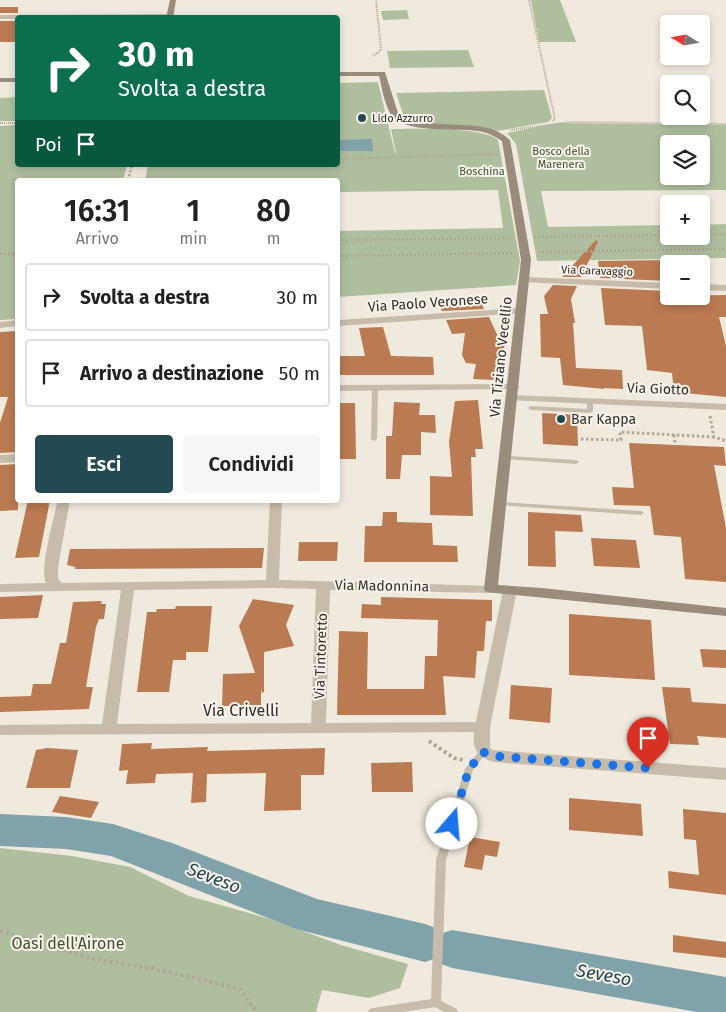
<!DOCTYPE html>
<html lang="it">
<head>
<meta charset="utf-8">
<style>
	body { margin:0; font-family:"Fira Sans",sans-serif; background:#f6f6f6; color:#222; height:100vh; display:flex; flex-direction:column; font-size:19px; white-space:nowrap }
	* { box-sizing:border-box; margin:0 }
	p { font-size:16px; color:#767676 }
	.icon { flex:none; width:28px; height:28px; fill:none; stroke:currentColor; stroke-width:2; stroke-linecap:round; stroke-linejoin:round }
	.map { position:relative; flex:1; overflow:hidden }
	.panel { position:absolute; left:15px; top:178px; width:325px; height:325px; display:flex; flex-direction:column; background:#fff; border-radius:5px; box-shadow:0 2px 8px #0003 }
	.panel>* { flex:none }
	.banner { position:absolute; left:15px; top:15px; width:325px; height:152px; border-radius:5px; box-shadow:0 2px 8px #0003; background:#0b6e4f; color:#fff; overflow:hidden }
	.needle { width:32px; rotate:281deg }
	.tools { position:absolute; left:660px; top:15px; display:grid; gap:10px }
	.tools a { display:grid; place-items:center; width:50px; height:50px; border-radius:5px; background:#fff; box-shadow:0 2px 8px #0003; font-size:25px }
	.pin { position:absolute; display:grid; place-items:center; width:42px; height:42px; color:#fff; margin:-51px -21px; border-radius:50% 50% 50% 0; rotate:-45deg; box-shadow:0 0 5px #0007 }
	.pin .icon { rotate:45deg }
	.me { position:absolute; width:55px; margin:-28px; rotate:18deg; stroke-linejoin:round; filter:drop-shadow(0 0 4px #0008) }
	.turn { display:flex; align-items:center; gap:18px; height:105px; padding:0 20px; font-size:22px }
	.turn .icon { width:65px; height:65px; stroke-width:2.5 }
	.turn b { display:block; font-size:35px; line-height:42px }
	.then { display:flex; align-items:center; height:48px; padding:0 20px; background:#0003; gap:10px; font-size:19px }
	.eta { display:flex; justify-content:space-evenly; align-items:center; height:85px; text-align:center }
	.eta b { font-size:30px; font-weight:600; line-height:35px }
	.cta { display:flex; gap:10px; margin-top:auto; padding:10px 20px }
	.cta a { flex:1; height:58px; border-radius:5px; background:#234953; color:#fff; font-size:20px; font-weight:600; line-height:58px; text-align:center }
	.cta a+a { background:#f6f6f6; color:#222 }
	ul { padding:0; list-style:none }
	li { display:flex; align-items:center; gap:15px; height:68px; margin:0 10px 8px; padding:0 10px; border:2px solid #e0e0e0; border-radius:5px }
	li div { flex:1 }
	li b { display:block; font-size:19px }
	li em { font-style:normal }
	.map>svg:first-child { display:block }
</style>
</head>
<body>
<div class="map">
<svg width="726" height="1012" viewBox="0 0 726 1012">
	<rect width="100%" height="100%" fill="#f0eade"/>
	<g fill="#afbe9f" fill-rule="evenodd">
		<polygon points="531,0 560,0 576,42 539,42"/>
		<polygon points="407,10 409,19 383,20 381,11"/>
		<polygon points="468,50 474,67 390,68 387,51"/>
		<path d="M378,82L395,153H400H396L391,129C414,129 482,126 498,140L520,261L516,285L338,297V231L503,228L498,190L338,192V180H145L148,165H338V83Z"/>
		<polygon points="544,90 552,118 548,122 497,131 422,123 404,117 396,93"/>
		<polygon points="17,97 17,121 0,121 0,98"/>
		<path d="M558,123L726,125V190L541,191L548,227L669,225V236H701V225L726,224V258L537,261L516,144L507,133ZM669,144H701V176H669Z"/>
		<polygon points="17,125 18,165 127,165 123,180 18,180 17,319 0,320 0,126"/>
		<polygon points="0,848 72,856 130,867 189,896 270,919 341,945 408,964 400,988 369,998 322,990 316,1012 0,1012"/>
	</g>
	<polygon fill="#80a2aa" points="372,139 373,151 338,151 338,140"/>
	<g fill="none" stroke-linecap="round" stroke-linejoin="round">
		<polygon fill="#80a2aa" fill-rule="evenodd" points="0,814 66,817 113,824 172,843 317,899 425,924 441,930 443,933 452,930 726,977 726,1012 697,1012 452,968 436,962 434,959 425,962 296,929 111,856 66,849 0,846"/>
	</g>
	<g fill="#ba7a52">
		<rect x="0" y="7" width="18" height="6"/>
		<rect x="0" y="21" width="18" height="21"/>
		<polygon points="596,240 598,242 581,277 562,277"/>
		<polygon points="669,260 669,281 600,278 598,261"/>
		<polygon points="553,285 577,286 571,299 575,323 573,323 576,368 622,370 623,389 604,388 604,389 563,385 560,358 541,357 540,314 548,314 544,296"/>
		<polygon points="601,288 669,291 669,296 726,295 726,317 719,317 726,346 726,397 674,392 672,373 647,370 642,326 605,325"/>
		<polygon points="478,296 484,309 442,311 436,299"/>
		<polygon points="489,317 500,341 505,341 500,377 492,380 473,379 476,364 466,363 462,355 465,333 452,334 446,320"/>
		<polygon points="383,327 391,356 433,357 434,375 338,375 338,356 365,356 359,328"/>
		<polygon points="18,331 18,452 0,453 0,423 8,397 0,397 0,332"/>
		<polygon points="478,400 483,449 475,449 476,457 471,457 473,516 430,515 430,476 452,477 449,442 455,401"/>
		<polygon points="394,402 420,403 419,415 435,415 436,433 421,432 421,455 402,455 400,479 386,479 386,436 392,436"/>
		<polygon points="338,403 355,403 356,459 338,459"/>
		<polygon points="542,413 577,415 578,446 543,444"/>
		<polygon points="629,443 724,447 726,466 714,465 726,528 726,582 685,579 681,537 654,535 650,506 614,505 612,487 634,488"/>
		<polygon points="18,464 18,510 0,511 0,465"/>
		<polygon points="28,500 50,500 39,557 15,558"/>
		<polygon points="383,512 397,512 397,522 432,523 433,545 457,546 458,562 364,562 365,526 382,526"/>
		<polygon points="528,512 581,515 583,532 555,531 556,567 528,566"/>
		<polygon points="591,538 636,540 640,568 594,566"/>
		<polygon points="299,542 338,542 337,561 298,561"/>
		<polygon points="264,548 262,568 75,569 75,567 67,565 70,549"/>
		<polygon points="43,595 38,618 0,619 0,597"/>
		<polygon points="381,597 492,600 492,621 486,621 484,651 477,651 475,678 443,676 446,715 337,715 339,631 368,632 367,689 424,689 425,656 437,656 438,620 361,618 362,604 381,605"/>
		<polygon points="253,599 294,605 286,625 294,646 264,652 264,692 262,693 261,689 261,705 222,706 223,674 255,673 239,626"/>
		<polygon points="102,601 101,604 106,604 104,619 99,619 96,627 86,687 93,687 89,709 0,712 0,697 31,696 33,684 51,684 60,643 66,643 73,602"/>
		<polygon points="176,606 212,606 208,652 186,652 186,660 173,660 169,692 137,692 147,612 156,612 157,609 175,609"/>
		<polygon points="569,614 651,620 655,680 569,675"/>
		<polygon points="700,649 726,650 726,668 703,667"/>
		<polygon points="511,685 552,688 550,723 509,719"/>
		<polygon points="662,687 690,688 692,702 726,704 726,738 697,736 699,745 670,744"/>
		<polygon points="152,743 151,749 208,747 207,751 325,748 324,775 301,775 301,810 264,811 266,773 207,774 206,802 191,803 193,773 156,774 155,783 126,784 128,770 119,771 122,744"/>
		<polygon points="47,748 78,750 70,788 26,788 36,750"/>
		<polygon points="412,762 413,792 372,792 371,763"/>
		<polygon points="60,796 99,802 91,818 52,812"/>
		<polygon points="569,798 641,804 643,836 569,830"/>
		<polygon points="683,809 726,813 726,895 669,888 668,871 699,875 696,840 684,839"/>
		<polygon points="470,837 500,842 497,857 485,855 482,870 464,867"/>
		<polygon points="673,935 726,942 726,958 673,952"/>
	</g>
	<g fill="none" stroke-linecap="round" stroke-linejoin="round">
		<g stroke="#b3a695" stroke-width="2" stroke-dasharray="1 1" stroke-linecap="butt">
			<polyline points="529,0 555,119 552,122"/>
			<polyline points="373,56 381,50 376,0"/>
			<polyline points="0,123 18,123"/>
			<polyline points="510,130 572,122 726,124"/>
			<polyline points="338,159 497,154"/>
		</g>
		<g stroke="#b3a695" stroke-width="2.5" stroke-dasharray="2 2" stroke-linecap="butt">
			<polyline points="128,180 132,165"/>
			<polyline points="701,234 726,234"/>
			<polyline points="534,237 669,235"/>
			<polyline points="338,240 511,238"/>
			<polyline points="538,252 726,249"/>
			<polyline points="0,254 13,254"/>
			<polyline points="13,254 14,258 18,259"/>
			<polyline points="13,254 18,250"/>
			<polyline points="338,256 512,253"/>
		</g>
		<g stroke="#b3a695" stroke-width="3" stroke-dasharray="2.5 2.5" stroke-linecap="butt">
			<polyline points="710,416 714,437 726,441"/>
			<polyline points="674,435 675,443"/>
			<polyline points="581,439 621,440 620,432 714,437"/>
		</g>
		<g stroke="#b3a695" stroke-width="4" stroke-dasharray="3 3" stroke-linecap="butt">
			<polyline points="429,741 454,758 463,760"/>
			<polyline points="0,931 89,958 161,970 240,989 257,1012"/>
		</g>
		<g fill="#c7bcab" fill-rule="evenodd">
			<polygon points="375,386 378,388 377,439 374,441 371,439 372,388"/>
			<polygon points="590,399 593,401 593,411 590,413 531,410 528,408 531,406 587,409 587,401"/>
			<polygon points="506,456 576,460 579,462 576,464 504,459 503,458"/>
			<polygon points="501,502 641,511 644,513 641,515 499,505 498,504 499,503"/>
			<polygon points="483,749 486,750 487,752 473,770 446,860 441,1001 457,1009 458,1012 444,1012 435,1007 403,1012 368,1012 369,1009 373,1008 431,999 436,860 465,769 480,750"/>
		</g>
		<g fill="#c7bcab" fill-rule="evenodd">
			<polygon points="170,14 173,16 172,17 0,19 0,15"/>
			<polygon points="525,277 669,283 669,289 522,282 522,278"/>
			<polygon points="701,284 726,285 726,291 701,290"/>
			<polygon points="521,308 526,311 525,313 338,326 338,320"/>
			<polygon points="18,320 18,326 0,328 0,322"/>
			<polygon points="514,384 520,387 518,389 338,391 338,385"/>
			<polygon points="512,395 726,404 726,410 508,400 506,398 508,396"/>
			<polygon points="18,454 18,462 0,463 0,455"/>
			<path d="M58,500H70L58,567V579L62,583L266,580L270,500H282L279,580L496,586L498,589L496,592L491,593L330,590L326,723L476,722L503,590L510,586L517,590L490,727V748L493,750L726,768V780L493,762C477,757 472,749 474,732L0,735V725L102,724L121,590L0,592V584L46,583C39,570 54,517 58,500ZM272,588L316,589L311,723L117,724L134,590Z"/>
		</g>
		<g fill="#9a8c7d" fill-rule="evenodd">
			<polygon points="170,0 176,0 173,18 166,18"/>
			<path d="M338,72H385L398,113C433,135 482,113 510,140L531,260L498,585L542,588L726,608V616L486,592L484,589L521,260L502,141C494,136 487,132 477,131C458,128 400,134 390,113C384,102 382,88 379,76H338Z"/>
			<rect x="0" y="78" width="18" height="4"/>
		</g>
	</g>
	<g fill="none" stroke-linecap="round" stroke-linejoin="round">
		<polyline stroke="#1a73e8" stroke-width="9" stroke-dasharray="0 16.2" points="452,824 469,769 483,752 493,756 648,768"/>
	</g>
	<g fill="#234953" stroke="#f8f3ea" stroke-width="2">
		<circle cx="362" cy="118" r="5"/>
		<circle cx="561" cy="419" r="5"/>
	</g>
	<g text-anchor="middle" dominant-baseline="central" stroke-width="4" stroke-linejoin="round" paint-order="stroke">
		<g font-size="11" fill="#352f29" stroke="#f8f3ea" text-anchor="start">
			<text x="372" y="118">Lido Azzurro</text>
		</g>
		<g font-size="11" fill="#405130" stroke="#f8f3ea">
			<text x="561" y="151">Bosco della<tspan x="561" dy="13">Marenera</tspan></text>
			<text x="482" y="171">Boschina</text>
		</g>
		<g font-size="11" fill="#352f29" stroke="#f8f3ea">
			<text transform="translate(597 271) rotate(2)">Via Caravaggio</text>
		</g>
		<g font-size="14" fill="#352f29" stroke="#f8f3ea">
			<text transform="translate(428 303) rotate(-4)">Via Paolo Veronese</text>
			<text transform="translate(501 357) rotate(-84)">Via Tiziano Vecellio</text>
			<text transform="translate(658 389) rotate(2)">Via Giotto</text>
			<text transform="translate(382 586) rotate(1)">Via Madonnina</text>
			<text transform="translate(321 656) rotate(-88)">Via Tintoretto</text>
		</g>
		<g font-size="14" fill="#352f29" stroke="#f8f3ea" text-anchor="start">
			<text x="571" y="419">Bar Kappa</text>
		</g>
		<g font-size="16" fill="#352f29" stroke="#f8f3ea">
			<text x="241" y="710">Via Crivelli</text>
		</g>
		<g font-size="16" fill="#405130" stroke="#f8f3ea">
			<text x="68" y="943">Oasi dell'Airone</text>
		</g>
		<g font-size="18" font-style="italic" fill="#234953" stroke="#f8f3ea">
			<text transform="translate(214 878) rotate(21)">Seveso</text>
			<text transform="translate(604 975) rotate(10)">Seveso</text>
		</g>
	</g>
</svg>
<div class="tools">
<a><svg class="needle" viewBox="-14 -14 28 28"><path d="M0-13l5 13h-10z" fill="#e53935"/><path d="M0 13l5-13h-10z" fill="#767676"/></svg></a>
<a><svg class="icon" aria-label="search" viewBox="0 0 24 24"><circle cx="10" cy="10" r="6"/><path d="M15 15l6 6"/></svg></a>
<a><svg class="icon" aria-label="layers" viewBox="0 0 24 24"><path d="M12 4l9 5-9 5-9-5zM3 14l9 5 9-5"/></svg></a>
<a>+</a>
<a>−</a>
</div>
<div class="pin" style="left:648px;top:768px;background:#d93025"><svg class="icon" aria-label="arrive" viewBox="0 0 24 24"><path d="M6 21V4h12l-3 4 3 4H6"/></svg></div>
<svg class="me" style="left:452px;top:824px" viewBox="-20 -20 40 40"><circle r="19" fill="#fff"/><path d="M0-13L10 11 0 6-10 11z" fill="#1a73e8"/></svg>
<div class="banner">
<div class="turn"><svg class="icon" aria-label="right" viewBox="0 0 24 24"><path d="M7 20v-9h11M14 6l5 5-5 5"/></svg><div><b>30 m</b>Svolta a destra</div></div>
<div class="then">Poi<svg class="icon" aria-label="arrive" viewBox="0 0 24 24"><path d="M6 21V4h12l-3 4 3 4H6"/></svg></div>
</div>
<section class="panel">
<div class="eta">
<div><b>16:31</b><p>Arrivo</p></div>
<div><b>1</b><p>min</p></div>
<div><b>80</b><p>m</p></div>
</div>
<ul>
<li><svg class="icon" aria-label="right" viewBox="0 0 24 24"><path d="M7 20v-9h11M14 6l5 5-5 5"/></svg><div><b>Svolta a destra</b></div><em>30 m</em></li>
<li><svg class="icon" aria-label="arrive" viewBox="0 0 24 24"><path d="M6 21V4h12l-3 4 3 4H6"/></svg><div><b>Arrivo a destinazione</b></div><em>50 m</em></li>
</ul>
<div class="cta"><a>Esci</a><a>Condividi</a></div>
</section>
</div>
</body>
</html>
